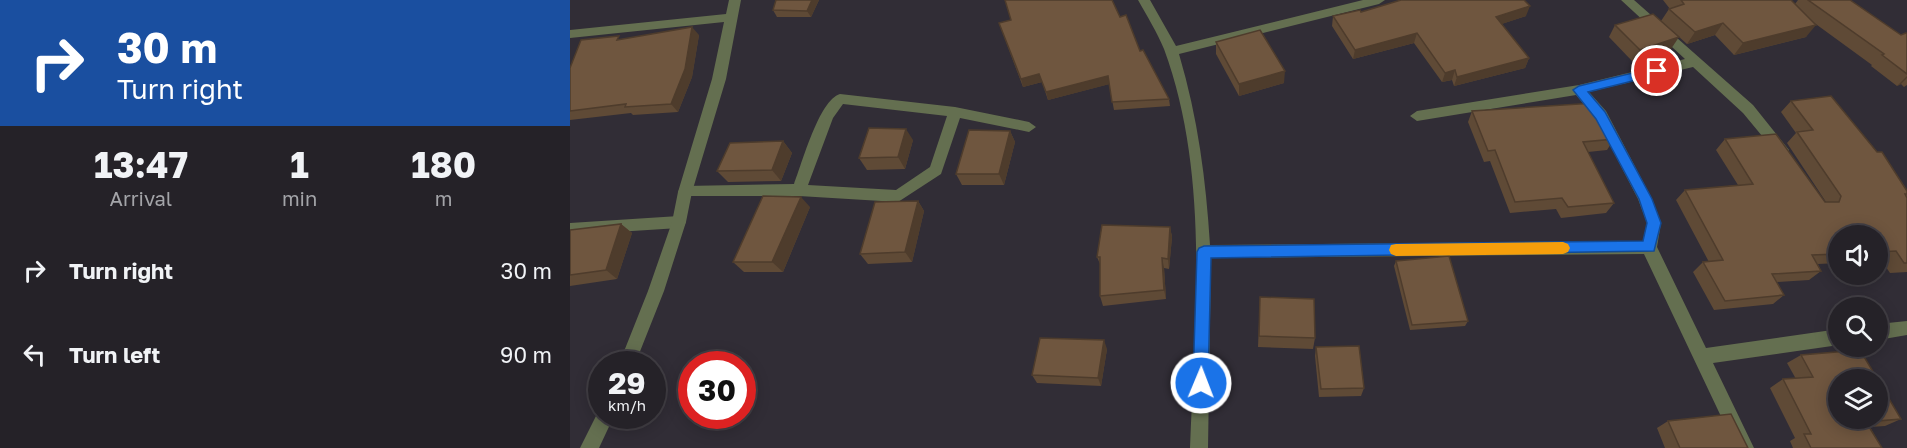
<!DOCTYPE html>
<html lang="en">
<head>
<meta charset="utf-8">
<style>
	body { margin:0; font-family:"Golos Text",sans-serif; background:#2d2a30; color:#f1f3f6; height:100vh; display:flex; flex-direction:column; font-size:22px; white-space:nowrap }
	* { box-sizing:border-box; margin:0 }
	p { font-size:20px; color:#a3a4a8 }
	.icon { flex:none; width:33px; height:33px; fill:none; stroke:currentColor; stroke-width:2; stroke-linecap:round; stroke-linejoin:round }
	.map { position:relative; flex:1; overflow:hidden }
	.panel { display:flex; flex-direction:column; background:#252228; width:570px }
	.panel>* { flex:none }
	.top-card { background:#1a4fa0; color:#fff; overflow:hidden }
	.controls { position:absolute; left:1258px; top:225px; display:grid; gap:12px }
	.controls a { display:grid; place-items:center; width:60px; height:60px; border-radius:50%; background:#252228; box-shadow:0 3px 15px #0003,0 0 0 2px #423f45; font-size:30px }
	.speed { position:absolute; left:18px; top:351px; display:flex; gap:12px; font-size:30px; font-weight:700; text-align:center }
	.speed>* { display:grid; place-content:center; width:78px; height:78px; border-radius:50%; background:#252228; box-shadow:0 3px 15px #0003,0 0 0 2px #423f45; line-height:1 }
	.speed small { font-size:15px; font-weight:400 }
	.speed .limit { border:9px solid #d22; background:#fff; color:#111 }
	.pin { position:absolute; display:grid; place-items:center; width:51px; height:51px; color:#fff; margin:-26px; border:3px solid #fff; border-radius:50%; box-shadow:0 2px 6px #0007 }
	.me { position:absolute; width:66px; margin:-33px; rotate:1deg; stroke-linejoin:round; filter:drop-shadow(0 0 4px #0008) }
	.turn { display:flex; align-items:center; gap:21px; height:126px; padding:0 18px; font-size:27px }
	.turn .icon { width:78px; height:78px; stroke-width:2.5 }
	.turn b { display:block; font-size:42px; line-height:51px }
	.eta { display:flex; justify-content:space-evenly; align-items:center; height:102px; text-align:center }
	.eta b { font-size:36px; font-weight:700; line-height:42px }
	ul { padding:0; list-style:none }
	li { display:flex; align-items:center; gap:18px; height:84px; padding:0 18px }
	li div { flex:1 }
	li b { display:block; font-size:22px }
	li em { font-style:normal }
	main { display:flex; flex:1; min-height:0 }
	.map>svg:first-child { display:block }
</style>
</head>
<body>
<main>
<section class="panel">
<div class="top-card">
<div class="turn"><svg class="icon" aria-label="right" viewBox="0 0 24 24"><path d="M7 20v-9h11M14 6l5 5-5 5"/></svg><div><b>30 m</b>Turn right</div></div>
</div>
<div class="eta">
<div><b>13:47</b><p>Arrival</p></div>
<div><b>1</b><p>min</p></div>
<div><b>180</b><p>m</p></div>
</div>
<ul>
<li><svg class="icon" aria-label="right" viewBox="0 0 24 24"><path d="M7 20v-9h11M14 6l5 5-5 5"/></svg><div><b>Turn right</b></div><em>30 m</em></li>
<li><svg class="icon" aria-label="left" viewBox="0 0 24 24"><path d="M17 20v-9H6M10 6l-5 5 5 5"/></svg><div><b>Turn left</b></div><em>90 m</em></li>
</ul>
</section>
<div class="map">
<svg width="1337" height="448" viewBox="0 0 1337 448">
	<rect width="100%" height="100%" fill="#312d36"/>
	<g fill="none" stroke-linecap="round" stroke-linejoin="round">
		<g fill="#646f50" fill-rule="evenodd">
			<path d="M270,94L385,107L459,122L466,127L459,132L390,118L371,174L328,202L229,196H110L108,192L110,188L115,186L224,184C232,164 249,100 270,94ZM273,104L377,116L360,167L326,190L238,185L263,118Z"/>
			<polygon points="109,216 114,218 116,222 114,226 109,228 0,235 0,223"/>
		</g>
		<g fill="#646f50" fill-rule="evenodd">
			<polygon points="159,0 171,0 156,79 122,192 116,222 94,291 65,364 49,364 78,291 102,222 108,192 142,79 154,22 0,38 0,30 156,14"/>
			<path d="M568,0H580L606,46L793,0H815L809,4L609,54C628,118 636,180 640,245L1073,241L1077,223L1068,199L1026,118L1006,95L847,121L840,116L847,111L1009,85L1115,59L1051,0H1064L1183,105L1219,150L1217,154H1207L1173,113L1123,67L1019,92L1036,111L1082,199L1091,223L1087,247L1136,348L1269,329V345L1143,363L1184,448H1166L1074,254L641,258L638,448H620C625,317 640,174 594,49C587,32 577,16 568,0Z"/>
			<polygon points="1337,321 1337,335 1308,340 1308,324"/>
			<polygon points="32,409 32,416 44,416 29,448 10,448 29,410"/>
		</g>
	</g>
	<g fill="#5f4a36">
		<polygon points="206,0 249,0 241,17 207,17 203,10"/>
		<polygon points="1093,0 1221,0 1225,4 1228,0 1280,0 1331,35 1337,34 1337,85 1334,87 1331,84 1327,86 1301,66 1302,65 1243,22 1236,37 1164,55 1145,35 1117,44 1091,21 1099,9 1100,9"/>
		<polygon points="791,12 956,16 931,24 959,58 955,68 884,86 882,80 872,82 844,43 783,59 762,26 763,16"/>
		<polygon points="550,17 599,99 600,106 544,110 539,84 478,100 472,82 453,87 429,23"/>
		<polygon points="1045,25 1101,49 1063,62 1039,37"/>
		<polygon points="129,35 122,77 108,112 63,115 61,113 0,120 0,68 51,39"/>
		<polygon points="646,42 714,83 669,96 646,54"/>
		<polygon points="1221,101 1337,191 1337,272 1320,273 1312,261 1308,261 1308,236 1269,236 1269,263 1248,264 1251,271 1239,280 1207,282 1214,295 1203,304 1144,310 1123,272 1133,262 1139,262 1106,200 1115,190 1168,185 1146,150 1155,139 1255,202 1256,202 1217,143 1226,133 1211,112"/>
		<polygon points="902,111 1044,139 1037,150 1018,152 1044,203 1036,213 991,218 986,209 940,213 920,161 914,162 898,122"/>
		<polygon points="440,131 445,142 434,185 392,185 386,174"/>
		<polygon points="343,140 335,169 297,170 289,158"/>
		<polygon points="213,141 222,153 211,181 158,182 147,171"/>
		<polygon points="348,201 354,211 342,262 298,264 290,254"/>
		<polygon points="240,207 213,272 174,272 163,262"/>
		<polygon points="51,224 62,233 47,279 0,286 0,230"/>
		<polygon points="600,227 602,237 599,269 594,268 596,299 533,306 530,296 530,264 527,257"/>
		<polygon points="826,261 898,321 895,326 840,330 824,266"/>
		<polygon points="690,297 745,338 743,349 688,347"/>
		<polygon points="746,347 794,388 791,396 749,397 745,356"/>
		<polygon points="537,349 531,386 467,383 462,375"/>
		<polygon points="1231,355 1331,419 1315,426 1300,427 1312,448 1223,448 1220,441 1225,438 1200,388 1213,379 1226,379 1217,363"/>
		<polygon points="1098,421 1178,448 1095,448 1087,428"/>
	</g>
	<g fill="#4e3c2c">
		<polygon points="242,0 249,0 241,17 237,11"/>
		<polygon points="960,6 956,16 923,27 926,17"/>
		<polygon points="1153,23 1145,35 1117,44 1125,32"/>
		<polygon points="1246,25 1236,37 1164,55 1173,43"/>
		<polygon points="122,27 129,35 122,77 108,112 101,104"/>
		<polygon points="847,33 844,43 783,59 785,50"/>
		<polygon points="1109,37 1101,49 1063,62 1070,50"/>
		<polygon points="959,58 955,68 884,86 887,77"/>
		<polygon points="885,70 882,80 872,82 875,73"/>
		<polygon points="715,71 714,83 669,96 669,84"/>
		<polygon points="469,74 472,82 453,87 451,79"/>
		<polygon points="538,76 540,84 478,100 476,92"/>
		<polygon points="1337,76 1337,78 1331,84 1327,86"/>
		<polygon points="336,129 343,140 335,169 328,157"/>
		<polygon points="440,131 445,142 434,185 429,174"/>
		<polygon points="213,141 222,153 211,181 202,170"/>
		<polygon points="231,197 240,207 213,272 202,262"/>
		<polygon points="348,201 354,211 342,262 335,252"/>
		<polygon points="51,224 62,233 47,279 36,270"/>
		<polygon points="600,227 602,237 599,269 598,259"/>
		<polygon points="592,258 594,268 596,299 594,290"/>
		<polygon points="534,340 537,349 531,386 528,378"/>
	</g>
	<g fill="#6f563f" stroke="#4e3c2c" stroke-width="1.5">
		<polygon points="206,0 242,0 237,11 203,10"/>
		<polygon points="435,0 542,0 550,17 556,15 570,51 573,50 599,99 542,102 538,76 476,92 469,74 451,79 429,23 441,20"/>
		<polygon points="831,0 954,0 960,6 926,17 959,58 887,77 885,70 875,73 847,33 785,50 763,16 790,10 791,12"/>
		<polygon points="1111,0 1221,0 1246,25 1173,43 1153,23 1125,32 1099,9 1114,4"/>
		<polygon points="1238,0 1280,0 1331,35 1336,33 1337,34 1337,74 1312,55 1314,54"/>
		<polygon points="1083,14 1109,37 1070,50 1045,25"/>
		<polygon points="122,27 115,69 101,104 55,107 56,104 0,111 0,68 11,40 49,36 47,40"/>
		<polygon points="690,30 715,71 669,84 646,42"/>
		<polygon points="1261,96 1307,152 1312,152 1337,191 1337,194 1335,194 1337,198 1337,263 1334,263 1326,251 1308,252 1308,236 1269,236 1269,254 1242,255 1251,271 1202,274 1214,295 1155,301 1133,262 1153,260 1115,190 1183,184 1155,139 1206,134 1255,202 1269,202 1271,196 1227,132 1243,130 1221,101"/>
		<polygon points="1025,103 1044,139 1013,142 1044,203 998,207 992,198 945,202 925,150 918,151 902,111"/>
		<polygon points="299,128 336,129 328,157 289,158"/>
		<polygon points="399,130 440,131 429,174 386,174"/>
		<polygon points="213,141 202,170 147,171 160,143"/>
		<polygon points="193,196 231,197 202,262 163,262"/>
		<polygon points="348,201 335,252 290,254 305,202"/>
		<polygon points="51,224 36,270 0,275 0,230"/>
		<polygon points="532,225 600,227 598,259 592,258 594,290 530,296 530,257 527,257"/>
		<polygon points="879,256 898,321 842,325 826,261"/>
		<polygon points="690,297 744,299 745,338 689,336"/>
		<polygon points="470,338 534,340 528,378 462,375"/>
		<polygon points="789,346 794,388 751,389 746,347"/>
		<polygon points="1290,350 1308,380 1269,380 1269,418 1308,418 1308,380 1331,419 1296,422 1312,448 1241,448 1234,434 1241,434 1213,379 1243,377 1231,355"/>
		<polygon points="1161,414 1178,448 1110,448 1098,421"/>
	</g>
	<polygon fill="#1a73e8" stroke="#114b97" stroke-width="1.5" points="1087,67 1093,71 1091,74 1018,92 1035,112 1082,199 1091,223 1084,251 641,258 638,383 636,388 631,390 625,388 623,383 627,252 629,248 634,246 1073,241 1077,223 1069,199 1026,119 1003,90 1009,86"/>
	<polygon fill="#f59e0b" points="993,242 998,244 1000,248 998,252 993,254 826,256 821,254 819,250 821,245 826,244"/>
</svg>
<div class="controls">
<a><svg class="icon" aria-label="sound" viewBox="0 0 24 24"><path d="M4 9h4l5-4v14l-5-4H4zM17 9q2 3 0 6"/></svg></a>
<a><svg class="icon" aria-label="search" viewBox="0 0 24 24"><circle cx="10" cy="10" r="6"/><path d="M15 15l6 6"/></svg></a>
<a><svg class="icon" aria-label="layers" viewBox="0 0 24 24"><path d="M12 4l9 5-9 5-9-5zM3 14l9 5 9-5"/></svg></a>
</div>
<div class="speed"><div>29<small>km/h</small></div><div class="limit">30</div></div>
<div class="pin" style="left:1087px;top:71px;background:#d93025"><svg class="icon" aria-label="arrive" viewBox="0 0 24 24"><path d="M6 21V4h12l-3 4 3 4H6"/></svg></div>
<svg class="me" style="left:631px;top:383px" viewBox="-20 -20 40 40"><circle r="17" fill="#1a73e8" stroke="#fff" stroke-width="3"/><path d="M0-11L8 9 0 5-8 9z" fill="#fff"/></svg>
</div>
</main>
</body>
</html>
